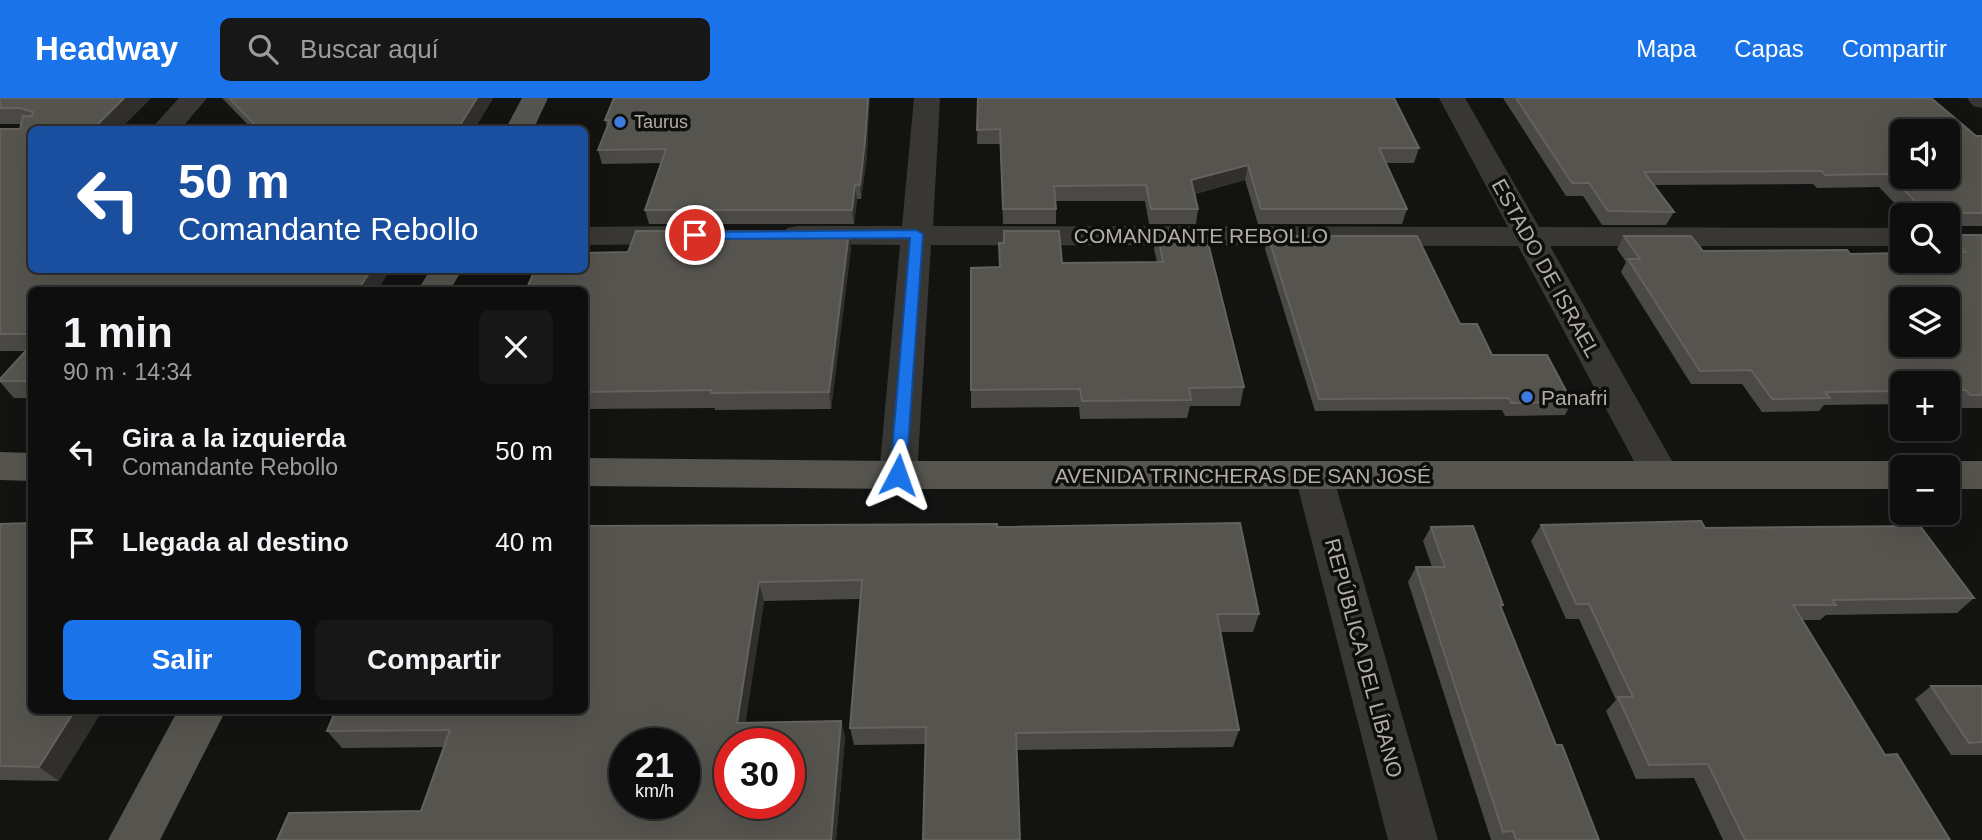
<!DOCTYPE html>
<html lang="es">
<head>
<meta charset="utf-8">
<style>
	body { margin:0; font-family:Helvetica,sans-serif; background:#171717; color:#f1f3f6; height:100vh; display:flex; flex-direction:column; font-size:26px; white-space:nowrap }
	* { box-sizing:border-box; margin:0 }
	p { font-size:23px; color:#9b9c9e }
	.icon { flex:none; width:38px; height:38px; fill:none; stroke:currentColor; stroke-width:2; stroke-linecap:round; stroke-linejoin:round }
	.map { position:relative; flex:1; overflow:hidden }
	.details { position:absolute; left:28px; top:189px; width:560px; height:427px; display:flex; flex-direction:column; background:#0e0e0e; border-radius:10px; box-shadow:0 7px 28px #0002,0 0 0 2px #2e2e2e }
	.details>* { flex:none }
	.hud { position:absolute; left:28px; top:28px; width:560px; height:147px; border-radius:10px; box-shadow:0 7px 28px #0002,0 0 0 2px #2e2e2e; background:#1a4fa0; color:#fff; overflow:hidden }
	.fabs { position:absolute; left:1890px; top:21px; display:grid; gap:14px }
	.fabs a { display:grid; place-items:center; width:70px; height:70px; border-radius:10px; background:#0e0e0e; box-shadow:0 7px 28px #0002,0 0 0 2px #2e2e2e; font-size:35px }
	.speed { position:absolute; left:609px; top:630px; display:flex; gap:14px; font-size:35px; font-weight:700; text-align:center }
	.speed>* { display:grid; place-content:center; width:91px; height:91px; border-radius:50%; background:#0e0e0e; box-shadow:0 7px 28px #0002,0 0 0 2px #2e2e2e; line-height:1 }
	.speed small { font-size:18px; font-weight:400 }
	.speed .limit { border:10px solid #d22; background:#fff; color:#111 }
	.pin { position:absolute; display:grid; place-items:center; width:60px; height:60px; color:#fff; margin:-30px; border:4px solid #fff; border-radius:50%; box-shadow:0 2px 7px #0007 }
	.me { position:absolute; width:77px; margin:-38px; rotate:4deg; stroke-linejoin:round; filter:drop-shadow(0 0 5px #0008) }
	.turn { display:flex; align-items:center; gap:24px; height:147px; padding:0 35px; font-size:32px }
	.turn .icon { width:91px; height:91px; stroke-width:2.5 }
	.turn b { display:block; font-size:49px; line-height:60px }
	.round { display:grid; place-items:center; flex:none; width:74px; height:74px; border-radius:10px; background:#171717 }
	.overview { display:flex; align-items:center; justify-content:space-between; height:119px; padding:0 35px }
	h1 { font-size:42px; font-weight:800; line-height:52px }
	.button { display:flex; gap:14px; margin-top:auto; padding:14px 35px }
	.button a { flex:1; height:80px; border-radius:10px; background:#1a73e8; color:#fff; font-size:28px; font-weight:800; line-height:80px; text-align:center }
	.button a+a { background:#171717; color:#f1f3f6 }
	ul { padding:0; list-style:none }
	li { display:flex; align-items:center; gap:21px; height:91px; padding:0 35px }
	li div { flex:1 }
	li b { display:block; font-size:26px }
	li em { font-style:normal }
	header { display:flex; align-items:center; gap:42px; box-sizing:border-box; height:98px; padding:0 35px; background:#1a73e8; color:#fff }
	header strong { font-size:33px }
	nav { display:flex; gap:38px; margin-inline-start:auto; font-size:24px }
	.search { width:490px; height:63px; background:#171717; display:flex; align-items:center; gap:18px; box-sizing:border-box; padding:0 24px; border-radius:10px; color:#9b9c9e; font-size:26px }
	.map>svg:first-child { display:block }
</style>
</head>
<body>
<header>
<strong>Headway</strong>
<div class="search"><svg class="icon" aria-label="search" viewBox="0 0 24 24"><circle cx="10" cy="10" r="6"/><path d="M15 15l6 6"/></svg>Buscar aquí</div>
<nav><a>Mapa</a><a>Capas</a><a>Compartir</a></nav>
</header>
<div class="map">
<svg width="1982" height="742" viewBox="0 0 1982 742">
	<rect width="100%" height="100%" fill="#131312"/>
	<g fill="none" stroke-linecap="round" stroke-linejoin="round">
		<g fill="#383733" fill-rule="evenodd">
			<polygon points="179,0 207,0 180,32 150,32"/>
			<polygon points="914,0 940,0 933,128 1508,129 1439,0 1465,0 1539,129 1902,130 1902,148 1550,148 1680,377 1675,387 1661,391 1647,387 1518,148 931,147 917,377 912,387 898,391 884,387 879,377 900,147 798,146 787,144 782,137 787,130 798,128 902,128"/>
			<polygon points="1967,0 1982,0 1982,10 1973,8"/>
			<polygon points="686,128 697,130 702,137 697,144 686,146 584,147 584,129"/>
			<polygon points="1314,364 1328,368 1333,378 1438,742 1388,742 1295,378 1300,368"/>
		</g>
		<g fill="#56544f" fill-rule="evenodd">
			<polygon points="522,0 548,0 533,32 505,32"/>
			<polygon points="430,172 462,172 450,192 418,192"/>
			<polygon points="0,354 32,355 32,383 0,382"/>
			<polygon points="584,360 898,363 1902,363 1917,369 1902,369 1902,391 898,391 584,388"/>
			<polygon points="1948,363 1982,363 1982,391 1948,391 1948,369 1933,369"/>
			<polygon points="178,612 226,612 160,742 108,742"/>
		</g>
	</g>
	<g fill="#4b4945">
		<polygon points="0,0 151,0 119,32 32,32 32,172 390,172 377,192 32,192 32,300 14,300 0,284 0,281 25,253 0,253 0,31 20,31 21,26 0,26"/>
		<polygon points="222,0 493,0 474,32 253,32"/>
		<polygon points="614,0 867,57 861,101 857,101 854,126 649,126 645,112 661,65 602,66 598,52 607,29 605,22"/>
		<polygon points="978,0 1419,50 1414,65 1386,65 1407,111 1402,126 1258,126 1245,82 1195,96 1198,111 1196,126 1149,126 1145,103 1056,103 1056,126 1003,126 1000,46 977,46"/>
		<polygon points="1503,0 1931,0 1976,38 1982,38 1982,128 1956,128 1957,137 1982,137 1982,310 1958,310 1954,305 1948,306 1948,285 1902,285 1902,306 1824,307 1819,313 1762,314 1742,286 1691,286 1621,174 1626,164 1617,151 1624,138 1703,153 1850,156 1948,163 1948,117 1906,117 1879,89 1817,90 1813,86 1653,87 1674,114 1666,127 1602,127 1583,98 1566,98"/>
		<polygon points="1157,133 1244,289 1240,308 1190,308 1187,320 1080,321 1079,309 971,310 971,170 999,169 1062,165 1157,164 1154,151"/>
		<polygon points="1268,138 1460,226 1492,257 1572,304 1565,317 1505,318 1502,312 1315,313 1265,151"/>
		<polygon points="851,150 831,311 715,312 715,310 584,311 584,192"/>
		<polygon points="0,426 59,683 0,682"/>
		<polygon points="1541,427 1705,430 1974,500 1957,515 1826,517 1820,522 1802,522 1885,657 1950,742 1723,742 1694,680 1636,681 1606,613 1616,602 1579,521 1566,521 1531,443"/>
		<polygon points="584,428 997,429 1259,516 1253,534 1220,534 1239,632 1233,649 1017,652 926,646 854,647 850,630 860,501 764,503 745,625 841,623 845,640 836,742 277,742 421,713 444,649 342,650 327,633 584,612"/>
		<polygon points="1431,429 1503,507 1501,511 1556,647 1599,742 1491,742 1408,484 1416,469 1432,469 1423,443"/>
		<polygon points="1931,588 1982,588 1982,657 1951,657 1915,601"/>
	</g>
	<g fill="#302f2c">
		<polygon points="124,0 151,0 119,32 92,32"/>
		<polygon points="477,0 493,0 474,32 457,32"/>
		<polygon points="868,0 870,0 867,57 861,101 860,87"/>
		<polygon points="1248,67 1245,82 1189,97 1191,82"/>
		<polygon points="855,87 857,101 854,126 852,112"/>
		<polygon points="849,134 851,150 831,311 829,294"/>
		<polygon points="371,172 390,172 377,192 358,192"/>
		<polygon points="759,484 764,503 743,642 737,625"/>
		<polygon points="75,612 103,612 59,683 39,669"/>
		<polygon points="841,623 845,640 836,742 831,742"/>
	</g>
	<g fill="#56544f" stroke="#64625d" stroke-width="2" fill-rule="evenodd">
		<polygon points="0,0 124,0 92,32 32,32 32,172 371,172 358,192 32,192 32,236 0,236 0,31 20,31 23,18 32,18 33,14 20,10 0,10"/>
		<polygon points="229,0 477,0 457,32 260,32"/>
		<polygon points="614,0 868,0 865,43 860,87 855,87 852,112 645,112 666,51 598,52 610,22 605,22"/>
		<polygon points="978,0 1394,0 1419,50 1379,50 1407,111 1261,111 1248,67 1191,82 1198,111 1151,111 1146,87 1054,88 1056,111 1003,111 1000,31 977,32"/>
		<path d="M1516,0H1931L1976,38H1982V115H1956L1957,137H1982V297H1970L1966,292H1948V285H1902V293L1825,294L1830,300L1772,301L1751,272L1700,273L1628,161H1640L1624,138H1691L1703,153L1847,152L1850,156L1902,155V163H1948V154H1966L1948,136V117H1929L1888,76L1825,77L1822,73L1644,74L1674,114L1608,113L1589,85H1572ZM1902,33H1948V79H1902ZM1902,201H1948V247H1902Z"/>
		<polygon points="636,133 849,134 829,294 711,295 711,292 584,294 584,192 526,192 535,172 584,172 584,155 628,154"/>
		<polygon points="1004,133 1059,133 1062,165 1163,164 1157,133 1205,133 1244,289 1189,290 1191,302 1082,303 1080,291 971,292 971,170 1000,169 999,145 1004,145"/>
		<polygon points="1268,138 1417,138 1460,226 1477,226 1492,257 1547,257 1572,304 1511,305 1509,300 1319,301"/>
		<polygon points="32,246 32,283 0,283 0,281"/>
		<polygon points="1701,423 1705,430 1920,428 1974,500 1832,502 1836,507 1793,507 1885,657 1897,656 1950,742 1745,742 1708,666 1649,667 1618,599 1633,599 1589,506 1576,506 1541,427"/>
		<polygon points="32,425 32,612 75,612 39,669 0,668 0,426"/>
		<path d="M1240,425L1259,516H1217L1239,632L1016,635L1020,742H923L926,629L850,630L862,482L759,484L737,625L841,623L831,742H277L289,715L421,713L450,632L327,633L336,612H584V428L997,426V429ZM625,646H684V705H625ZM730,646H789V705H730Z"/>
		<polygon points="1473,428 1503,507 1500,507 1556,647 1562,647 1599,742 1516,742 1513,733 1503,734 1416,469 1445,469 1431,429"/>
		<polygon points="1931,588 1982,588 1982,644 1969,645"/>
	</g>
	<polygon fill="#1a73e8" stroke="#114b97" stroke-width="2" points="916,132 923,136 906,377 898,383 890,377 910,140 695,141 689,137 695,134"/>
	<g fill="#3e7bdf" stroke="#0e0e0d" stroke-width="2.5">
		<circle cx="620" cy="24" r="7"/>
		<circle cx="1527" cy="299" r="7"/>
	</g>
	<g text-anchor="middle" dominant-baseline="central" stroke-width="7" stroke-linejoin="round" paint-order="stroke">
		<g font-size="18" fill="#b2ada4" stroke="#0e0e0d" text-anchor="start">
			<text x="634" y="24">Taurus</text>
		</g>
		<g font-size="21" fill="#b2ada4" stroke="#0e0e0d">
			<text x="1201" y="137">COMANDANTE REBOLLO</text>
			<text transform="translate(1546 170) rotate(61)">ESTADO DE ISRAEL</text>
			<text x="1243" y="377">AVENIDA TRINCHERAS DE SAN JOSÉ</text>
			<text transform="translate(1364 560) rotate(75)">REPÚBLICA DEL LÍBANO</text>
		</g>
		<g font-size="21" fill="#b2ada4" stroke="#0e0e0d" text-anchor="start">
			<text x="1541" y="299">Panafri</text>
		</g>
	</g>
</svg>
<div class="fabs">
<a><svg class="icon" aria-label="sound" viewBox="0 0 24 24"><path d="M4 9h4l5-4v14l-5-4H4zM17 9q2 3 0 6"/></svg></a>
<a><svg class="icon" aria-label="search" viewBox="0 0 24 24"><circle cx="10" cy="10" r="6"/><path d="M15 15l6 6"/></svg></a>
<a><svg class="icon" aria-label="layers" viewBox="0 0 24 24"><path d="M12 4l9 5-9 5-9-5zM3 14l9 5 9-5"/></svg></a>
<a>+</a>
<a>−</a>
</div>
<div class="speed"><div>21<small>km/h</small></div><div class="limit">30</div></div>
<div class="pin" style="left:695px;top:137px;background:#d93025"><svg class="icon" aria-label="arrive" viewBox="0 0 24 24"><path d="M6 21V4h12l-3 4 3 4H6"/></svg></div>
<svg class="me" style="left:898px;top:377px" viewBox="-20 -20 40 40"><path d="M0-17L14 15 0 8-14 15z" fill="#1a73e8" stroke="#fff" stroke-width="4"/></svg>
<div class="hud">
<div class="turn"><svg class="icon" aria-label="left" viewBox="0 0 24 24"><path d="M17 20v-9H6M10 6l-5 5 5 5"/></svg><div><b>50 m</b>Comandante Rebollo</div></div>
</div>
<section class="details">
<div class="overview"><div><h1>1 min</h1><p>90 m · 14:34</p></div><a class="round"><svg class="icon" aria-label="close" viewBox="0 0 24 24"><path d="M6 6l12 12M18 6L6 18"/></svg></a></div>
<ul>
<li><svg class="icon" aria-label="left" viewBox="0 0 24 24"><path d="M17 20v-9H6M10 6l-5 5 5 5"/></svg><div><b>Gira a la izquierda</b><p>Comandante Rebollo</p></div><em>50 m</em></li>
<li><svg class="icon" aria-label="arrive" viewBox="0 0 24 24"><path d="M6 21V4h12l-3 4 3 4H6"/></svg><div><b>Llegada al destino</b></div><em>40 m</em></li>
</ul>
<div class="button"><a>Salir</a><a>Compartir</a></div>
</section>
</div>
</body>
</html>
